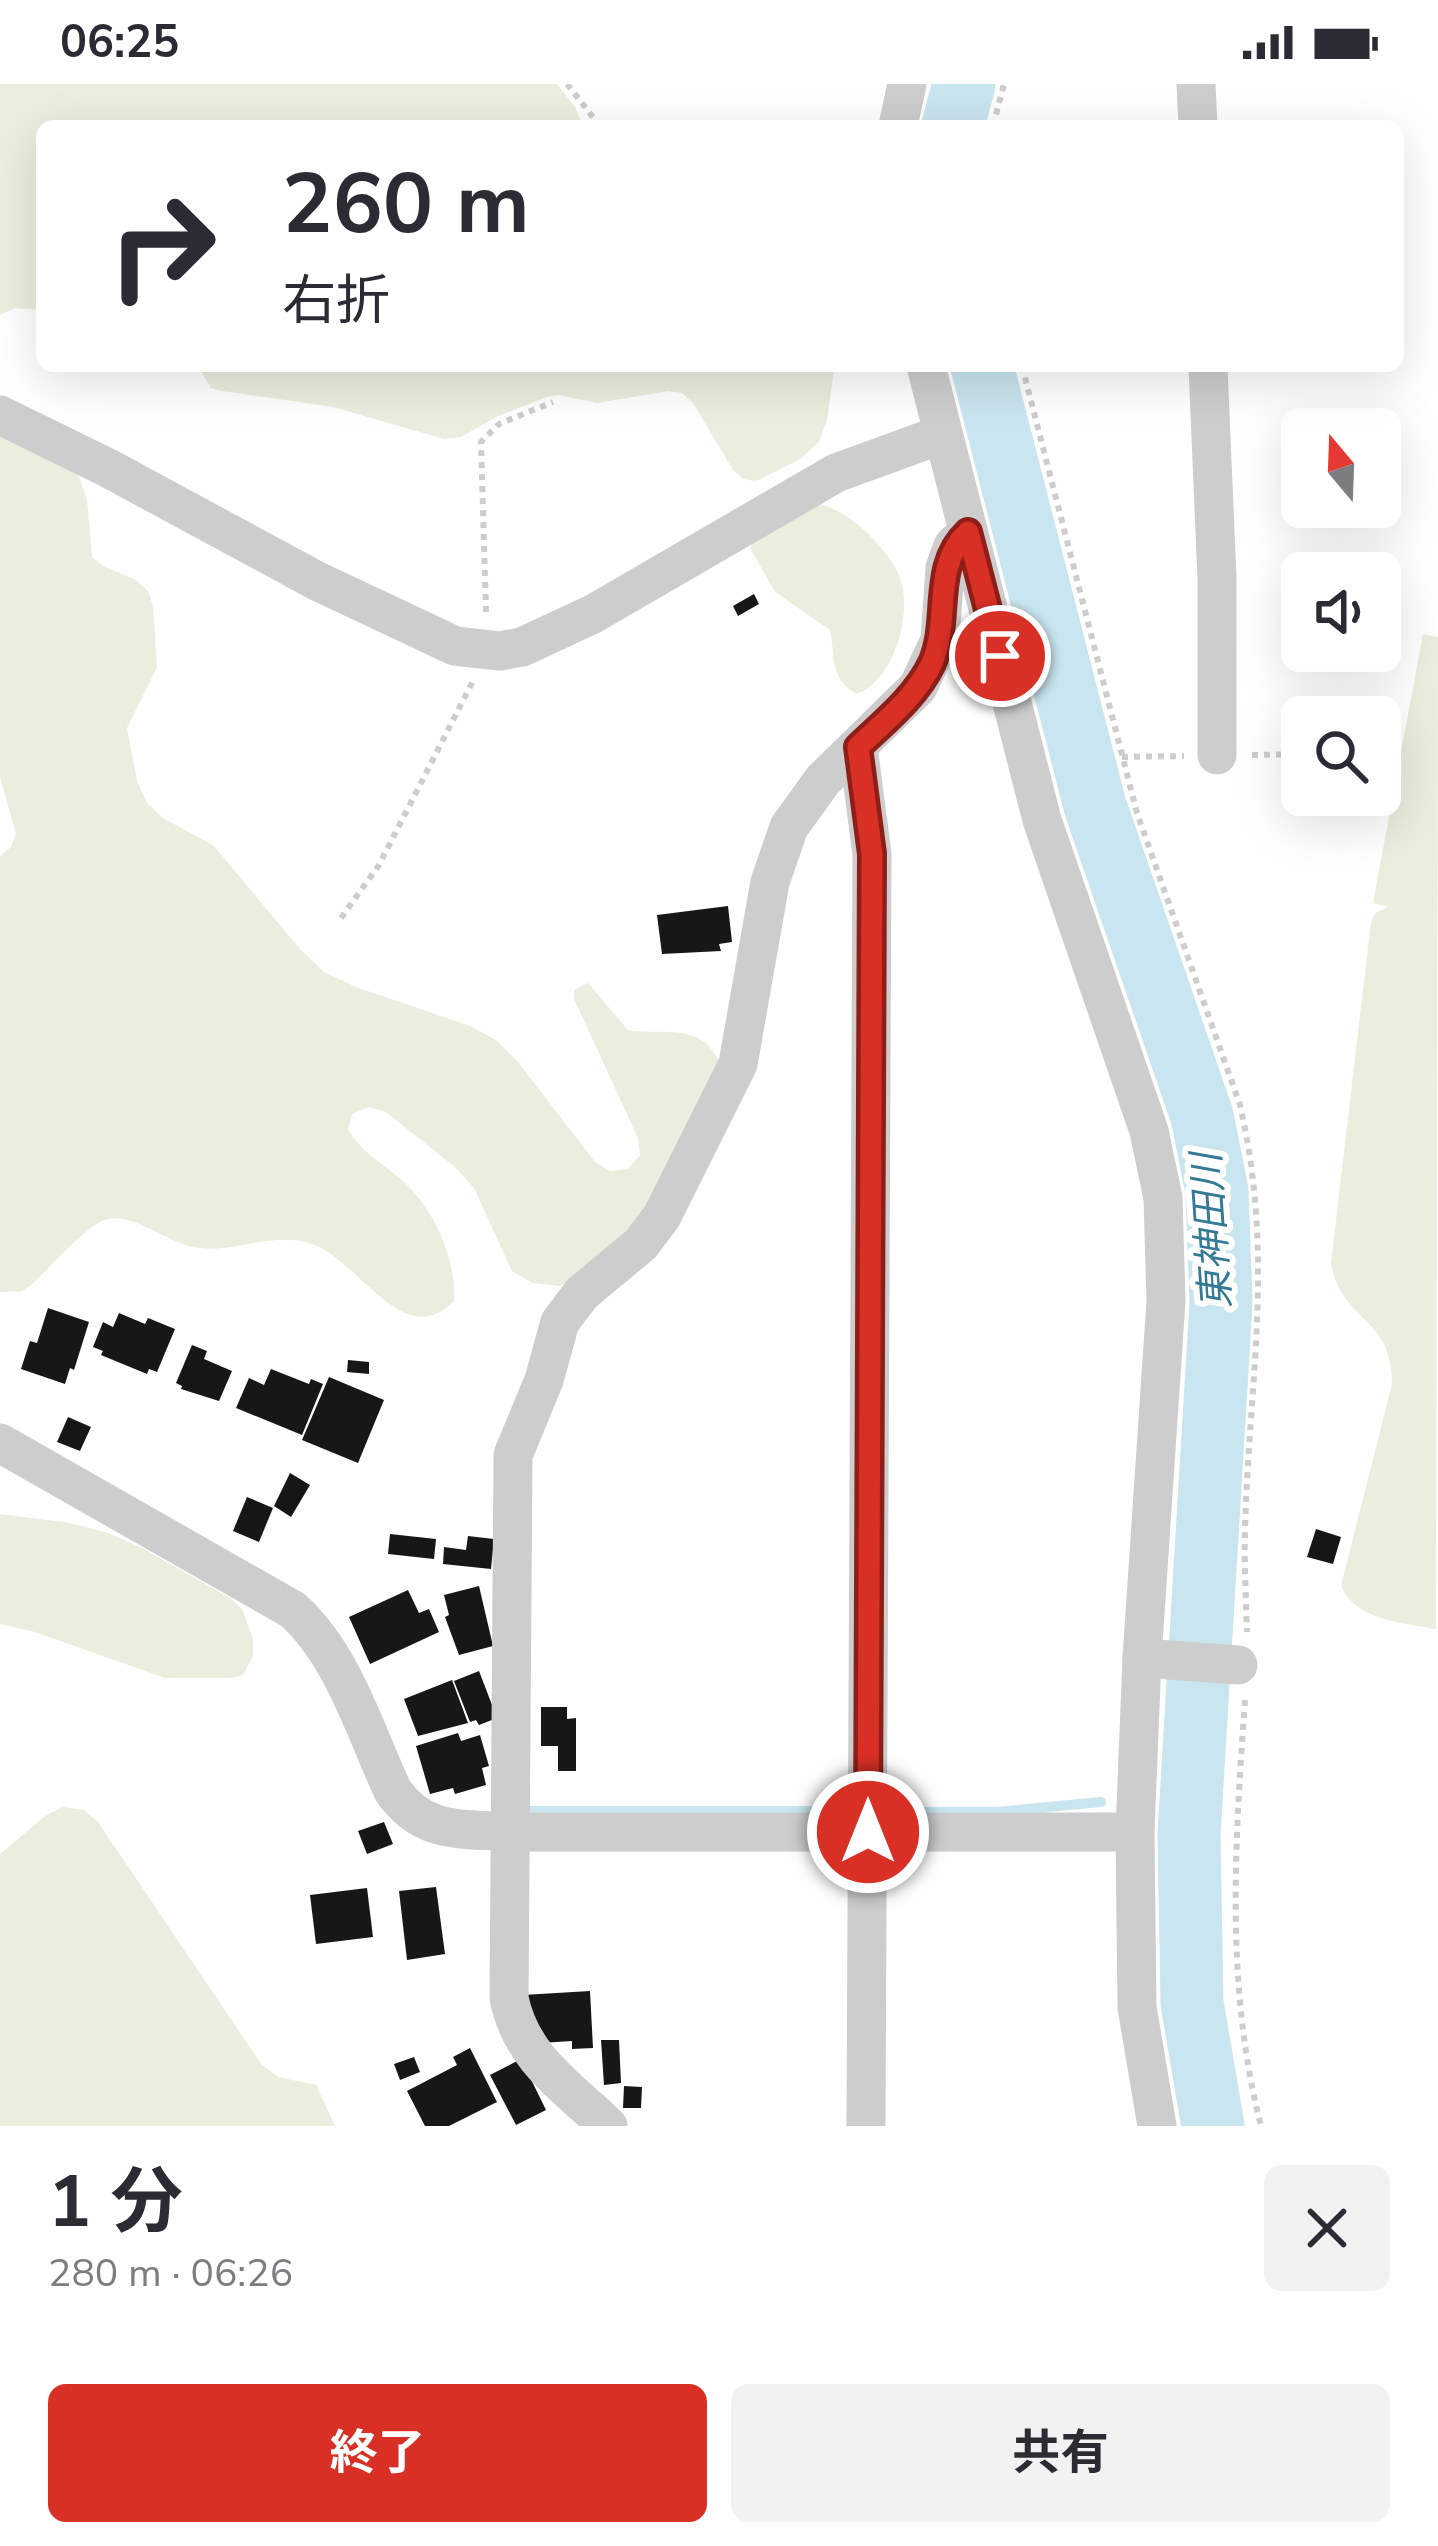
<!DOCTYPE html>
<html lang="ja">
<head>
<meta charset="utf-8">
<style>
	body { margin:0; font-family:"Nunito Sans","Noto Sans JP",sans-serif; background:#f2f2f3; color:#2b2b33; height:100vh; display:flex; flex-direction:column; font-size:45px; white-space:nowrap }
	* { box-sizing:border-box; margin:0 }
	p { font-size:39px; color:#7c7c81 }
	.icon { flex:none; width:66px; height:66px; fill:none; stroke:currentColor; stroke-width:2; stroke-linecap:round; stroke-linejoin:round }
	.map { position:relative; height:2042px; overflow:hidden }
	.panel { display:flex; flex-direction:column; background:#fff; flex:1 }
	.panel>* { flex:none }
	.guide { position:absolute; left:36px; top:36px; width:1368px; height:252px; border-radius:18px; box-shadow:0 12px 48px #0002; background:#fff; color:#2b2b33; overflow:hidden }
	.needle { width:78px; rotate:341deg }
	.fabs { position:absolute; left:1281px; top:324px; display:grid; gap:24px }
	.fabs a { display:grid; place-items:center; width:120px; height:120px; border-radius:18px; background:#fff; box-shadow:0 12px 48px #0002; font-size:60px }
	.pin { position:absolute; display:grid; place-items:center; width:102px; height:102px; color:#fff; margin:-51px; border:6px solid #fff; border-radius:50%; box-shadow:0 3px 12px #0007 }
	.me { position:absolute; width:132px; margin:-66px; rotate:0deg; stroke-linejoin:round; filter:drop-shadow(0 0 9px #0008) }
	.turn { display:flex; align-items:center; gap:42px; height:252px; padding:0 48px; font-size:54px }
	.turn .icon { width:156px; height:156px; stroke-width:2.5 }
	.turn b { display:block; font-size:84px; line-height:102px }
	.round { display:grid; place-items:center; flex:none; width:126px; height:126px; border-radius:18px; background:#f2f2f3 }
	.overview { display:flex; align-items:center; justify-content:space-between; height:204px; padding:0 48px }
	h1 { font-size:72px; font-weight:700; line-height:90px }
	.button { display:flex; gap:24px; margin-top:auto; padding:24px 48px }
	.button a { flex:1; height:138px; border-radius:18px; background:#d93025; color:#fff; font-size:48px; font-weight:700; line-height:138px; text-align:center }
	.button a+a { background:#f2f2f3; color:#2b2b33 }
	.status { display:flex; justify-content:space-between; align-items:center; height:84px; padding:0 60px; background:#fff; direction:ltr }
	.status svg { height:33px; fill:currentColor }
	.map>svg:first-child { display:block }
</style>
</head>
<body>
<div class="status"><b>06:25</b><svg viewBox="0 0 49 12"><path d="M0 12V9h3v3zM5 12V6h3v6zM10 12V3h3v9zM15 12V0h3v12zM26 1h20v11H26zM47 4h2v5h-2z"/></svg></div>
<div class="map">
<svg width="1438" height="2042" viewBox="0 0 1438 2042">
	<rect width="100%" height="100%" fill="#fff"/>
	<g fill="#e9eede">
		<polygon points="0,0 557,0 575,23 583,42 42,42 42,226 15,224 0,231"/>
		<polygon points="198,282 834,282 834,285 827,336 819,358 800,375 756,397 743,395 733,386 693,319 682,309 668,307 597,319 559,311 547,313 496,333 461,353 444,355 333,323 222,307 211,304"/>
		<path d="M0,349L78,390L87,415L92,473L103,482L136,496L148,507L153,522L157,583L127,644L137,697L147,719L163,734L214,762L300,865L324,888L356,903L470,942L496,956L518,978L595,1078L610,1087L628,1085L640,1071L638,1054L574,915V906L588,899L628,946C664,952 699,937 719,977L652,1125L586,1190L560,1202L533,1199L512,1187L474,1104L455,1083L386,1028L368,1023L352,1030L348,1045C361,1069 384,1080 403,1097C435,1127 456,1174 454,1217C403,1269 361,1177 312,1160C274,1146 232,1171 194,1163C167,1158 134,1129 107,1135C86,1141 48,1186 31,1201L22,1207L0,1208V772L11,763L16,750L0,693Z"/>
		<path d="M818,420C847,424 889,465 900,494C913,530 894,596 857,610C828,594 836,573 830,546L775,508L750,464L753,456Z"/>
		<path d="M1423,550L1438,553L1436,1545C1402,1539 1356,1536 1341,1502L1392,1300C1393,1232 1341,1238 1331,1179L1371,838L1375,829L1389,823L1373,819Z"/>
		<polygon points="0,1430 70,1439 108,1449 142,1464 230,1514 242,1525 253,1555 253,1572 243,1591 231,1594 165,1594 35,1548 0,1540"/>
		<polygon points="63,1723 84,1726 98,1738 261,1980 278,1993 316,2001 335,2042 0,2042 0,1770 45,1732"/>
	</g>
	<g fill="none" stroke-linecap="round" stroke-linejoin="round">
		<g stroke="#c9e5ef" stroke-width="10">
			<polyline points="955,0 963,3"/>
			<polyline points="529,1727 847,1727"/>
			<polyline points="888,1728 996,1728 1101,1718"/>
		</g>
		<g stroke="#c9e5ef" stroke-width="63">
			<polyline points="953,42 964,0"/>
			<polyline points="982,282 1095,722 1202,1032 1217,1107 1221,1219 1189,1750 1192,1919 1213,2042"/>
		</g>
	</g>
	<g fill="#171717">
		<polygon points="754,510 759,520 738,532 733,522"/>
		<polygon points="728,822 732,858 719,860 721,867 662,870 657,831"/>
		<polygon points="48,1224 89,1238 74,1286 70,1284 65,1300 21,1285 30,1257 37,1259"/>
		<polygon points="119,1229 145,1240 148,1234 175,1245 157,1288 149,1285 147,1290 101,1271 103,1267 93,1263 103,1238 113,1243"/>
		<polygon points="192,1261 207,1267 204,1275 232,1287 219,1317 181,1305 182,1302 176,1299"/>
		<polygon points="348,1276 369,1278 369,1290 347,1288"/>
		<polygon points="271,1285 309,1300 311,1295 323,1300 302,1351 236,1324 249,1294 264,1301"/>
		<polygon points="329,1293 384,1316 358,1379 302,1356"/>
		<polygon points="68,1333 91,1343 80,1367 57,1358"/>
		<polygon points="290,1389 310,1401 291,1433 274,1422"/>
		<polygon points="247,1413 273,1424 259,1458 233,1447"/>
		<polygon points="1316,1445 1341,1453 1333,1480 1307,1473"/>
		<polygon points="390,1450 436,1455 434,1475 388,1470"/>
		<polygon points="468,1452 494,1455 491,1485 443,1480 444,1463 466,1466"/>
		<polygon points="479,1502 493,1562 459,1571 445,1533 449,1531 444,1511"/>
		<polygon points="408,1506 419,1529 429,1525 439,1548 370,1580 349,1533"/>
		<polygon points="479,1587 497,1634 479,1641 476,1636 470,1638 454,1597"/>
		<polygon points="452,1596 468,1639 418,1652 404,1615"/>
		<polygon points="541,1623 567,1623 567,1635 576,1634 576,1687 558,1687 558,1662 541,1662"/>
		<polygon points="458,1649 461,1657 480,1651 489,1682 482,1684 486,1701 455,1710 453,1704 430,1710 416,1662"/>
		<polygon points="384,1738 393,1760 367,1770 358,1747"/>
		<polygon points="436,1803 445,1870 407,1876 399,1807"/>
		<polygon points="367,1804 373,1853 316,1860 310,1811"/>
		<polygon points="590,1907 593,1964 572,1965 572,1957 541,1959 523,1911"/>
		<polygon points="601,1956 619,1956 621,1999 604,2001"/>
		<polygon points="470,1964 497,2018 449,2042 425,2042 407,2007 457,1981 453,1973"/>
		<polygon points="414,1973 420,1988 400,1996 394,1980"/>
		<polygon points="521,1975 546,2026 516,2041 490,1991"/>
		<polygon points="624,2002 642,2003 641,2024 623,2024"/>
	</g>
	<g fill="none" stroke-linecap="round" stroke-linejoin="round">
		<g stroke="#cdcdcd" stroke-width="6" stroke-dasharray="6 6" stroke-linecap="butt">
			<polyline points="567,0 600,42"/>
			<polyline points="993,42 1004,0"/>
			<path d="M1022,282L1137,729L1240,1021C1275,1173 1249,1295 1245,1446C1244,1480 1246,1514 1247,1548"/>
			<polyline points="486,528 481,358 499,340 553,318"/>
			<polyline points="1380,668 1393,668"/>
			<polyline points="1252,671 1302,670"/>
			<polyline points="1122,673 1184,672"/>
			<polyline points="341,834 379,781 473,597"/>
			<path d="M1245,1616C1235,1758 1225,1902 1261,2042"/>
		</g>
		<g stroke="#cdcdcd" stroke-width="39">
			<polyline points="1196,0 1198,42"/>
			<polyline points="898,42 907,0"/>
			<polyline points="926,282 1042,736 1149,1047 1163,1114 1166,1217 1142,1574 1135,1748 1137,1923 1157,2042"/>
			<polyline points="1208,282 1217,495 1217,671"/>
			<polyline points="0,331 108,384 317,497 455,562 500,567 522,563 593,530 836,389 943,350"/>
			<polyline points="858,663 872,770 866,2042"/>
			<path d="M0,1359L293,1526C343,1571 365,1647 393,1707C424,1751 461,1744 510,1748H1135"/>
			<polyline points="1142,1574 1238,1581"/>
			<path d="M608,2042C566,2002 521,1974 509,1914L513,1371L544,1296L560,1238L582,1209L641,1160L662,1132L738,980L770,798L789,743L823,696L918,603L940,556L945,484L953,462L968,448"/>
		</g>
	</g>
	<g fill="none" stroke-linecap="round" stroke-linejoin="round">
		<g stroke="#8d1f18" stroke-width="30">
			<path id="route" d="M868,1748L872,770L858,663C884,638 916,613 932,579C951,536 931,482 968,448L1000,572"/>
		</g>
		<use href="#route" stroke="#d93025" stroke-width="21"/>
	</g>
	<g text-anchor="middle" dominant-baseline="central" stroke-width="12" stroke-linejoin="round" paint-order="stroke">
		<g font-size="39" font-style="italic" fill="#347a94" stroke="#fff">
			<text transform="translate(1212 1147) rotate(-94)">東神田川</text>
		</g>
	</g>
</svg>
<div class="fabs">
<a><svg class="needle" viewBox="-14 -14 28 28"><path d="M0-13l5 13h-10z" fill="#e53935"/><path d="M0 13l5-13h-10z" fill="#7c7c81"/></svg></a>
<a><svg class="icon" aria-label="sound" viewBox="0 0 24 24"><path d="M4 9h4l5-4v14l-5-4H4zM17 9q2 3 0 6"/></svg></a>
<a><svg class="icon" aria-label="search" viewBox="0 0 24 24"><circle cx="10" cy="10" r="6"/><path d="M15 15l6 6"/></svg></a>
</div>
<div class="pin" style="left:1000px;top:572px;background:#d93025"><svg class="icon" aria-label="arrive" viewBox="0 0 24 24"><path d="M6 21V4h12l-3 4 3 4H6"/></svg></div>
<svg class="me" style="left:868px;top:1748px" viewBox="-20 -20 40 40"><circle r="17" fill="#d93025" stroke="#fff" stroke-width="3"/><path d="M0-11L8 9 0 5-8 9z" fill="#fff"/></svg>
<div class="guide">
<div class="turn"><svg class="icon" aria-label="right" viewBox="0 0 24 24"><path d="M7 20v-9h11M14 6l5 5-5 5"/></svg><div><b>260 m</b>右折</div></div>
</div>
</div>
<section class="panel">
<div class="overview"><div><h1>1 分</h1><p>280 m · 06:26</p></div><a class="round"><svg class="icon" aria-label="close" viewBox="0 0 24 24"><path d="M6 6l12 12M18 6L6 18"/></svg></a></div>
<div class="button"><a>終了</a><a>共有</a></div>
</section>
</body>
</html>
